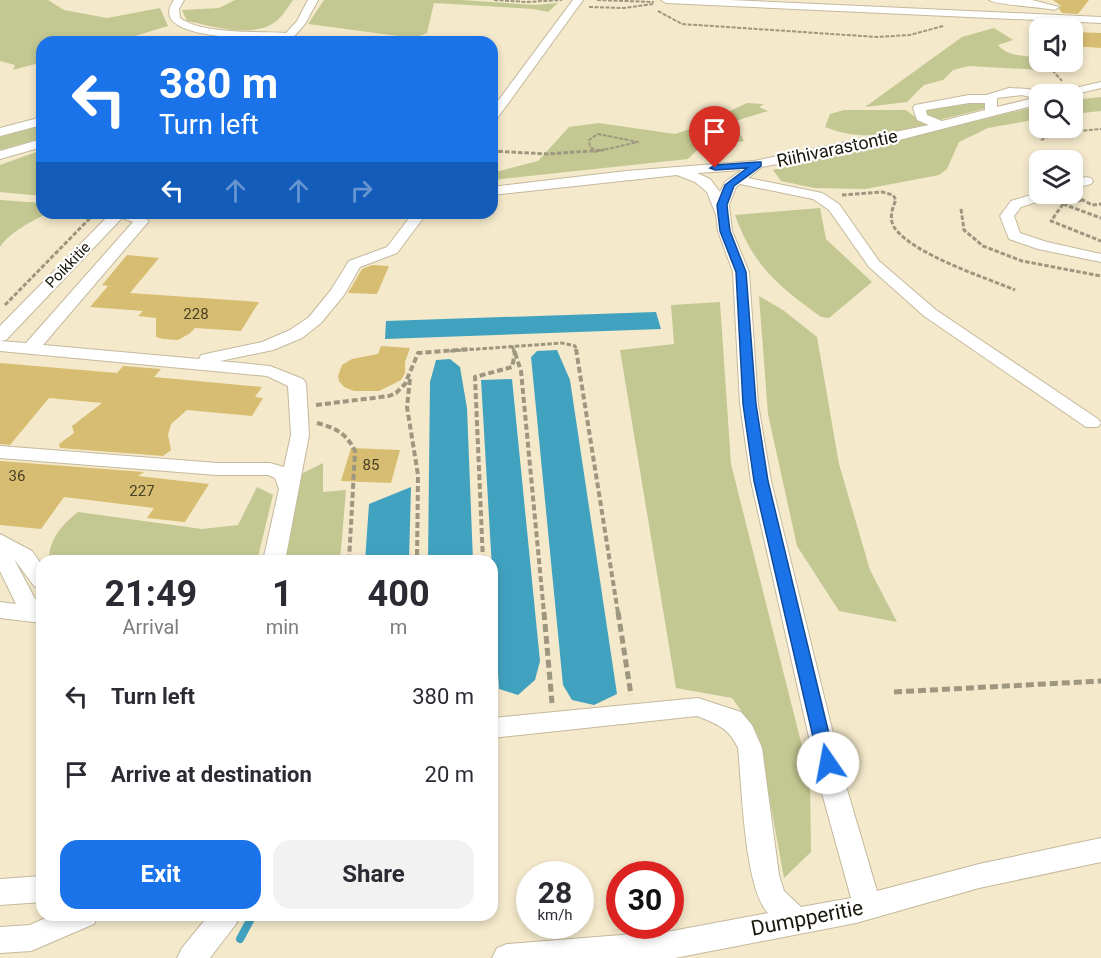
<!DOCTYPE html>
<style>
:root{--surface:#fff;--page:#f2f2f3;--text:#2b2b33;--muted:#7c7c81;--accent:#1a73e8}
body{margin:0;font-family:Roboto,sans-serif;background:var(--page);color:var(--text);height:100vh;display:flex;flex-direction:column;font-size:22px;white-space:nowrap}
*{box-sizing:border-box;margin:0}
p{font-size:20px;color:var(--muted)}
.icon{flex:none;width:33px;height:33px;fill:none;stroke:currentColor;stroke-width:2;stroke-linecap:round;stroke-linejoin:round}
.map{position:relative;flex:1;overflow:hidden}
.drawer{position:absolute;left:36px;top:555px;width:462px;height:366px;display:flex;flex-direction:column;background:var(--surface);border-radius:18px;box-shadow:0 3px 9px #0003}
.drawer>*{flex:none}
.banner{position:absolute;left:36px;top:36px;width:462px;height:183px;border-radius:18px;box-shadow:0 3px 9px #0003;background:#1a73e8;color:#fff;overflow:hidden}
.tools{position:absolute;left:1029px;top:18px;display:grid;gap:12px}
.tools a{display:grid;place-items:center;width:54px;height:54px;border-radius:12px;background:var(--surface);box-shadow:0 3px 9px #0003;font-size:30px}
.speed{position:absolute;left:516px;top:861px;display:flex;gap:12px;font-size:30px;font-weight:700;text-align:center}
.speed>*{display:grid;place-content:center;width:78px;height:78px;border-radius:50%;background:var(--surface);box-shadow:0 3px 9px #0003;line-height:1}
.speed small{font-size:15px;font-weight:400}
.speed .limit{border:9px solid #d22;background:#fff;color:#111}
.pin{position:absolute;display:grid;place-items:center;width:51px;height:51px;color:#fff;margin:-62px -26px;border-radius:50% 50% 50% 0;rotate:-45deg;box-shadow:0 0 6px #0007}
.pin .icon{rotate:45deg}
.me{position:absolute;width:66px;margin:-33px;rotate:348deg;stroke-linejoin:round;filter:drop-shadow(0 0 4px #0008)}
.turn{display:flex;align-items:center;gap:21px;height:126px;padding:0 24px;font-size:27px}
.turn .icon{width:78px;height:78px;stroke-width:2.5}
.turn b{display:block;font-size:42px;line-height:51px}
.lanes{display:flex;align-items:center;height:57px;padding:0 24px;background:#0003;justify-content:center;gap:30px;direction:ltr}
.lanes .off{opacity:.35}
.eta{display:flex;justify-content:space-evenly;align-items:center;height:102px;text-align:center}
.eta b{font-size:36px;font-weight:700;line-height:42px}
.cta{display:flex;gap:12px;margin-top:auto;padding:12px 24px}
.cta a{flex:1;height:69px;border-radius:18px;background:var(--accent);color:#fff;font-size:24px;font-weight:700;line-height:69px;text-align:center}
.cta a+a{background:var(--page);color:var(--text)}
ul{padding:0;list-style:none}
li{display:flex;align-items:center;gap:18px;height:78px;padding:0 24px}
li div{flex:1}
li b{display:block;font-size:22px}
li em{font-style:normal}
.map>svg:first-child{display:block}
.green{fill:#c3c892}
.water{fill:#41a2c0}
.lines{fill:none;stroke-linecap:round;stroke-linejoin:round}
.stream{stroke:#41a2c0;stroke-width:8}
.building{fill:#d7bd71}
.minor-casing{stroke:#c4b99c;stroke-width:2}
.path-far3{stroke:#9e9780;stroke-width:2;stroke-dasharray:4 1.5;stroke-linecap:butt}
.path-far2{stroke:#9e9780;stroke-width:3;stroke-dasharray:4.5 2;stroke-linecap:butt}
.path-far1{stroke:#9e9780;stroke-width:4;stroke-dasharray:6 3;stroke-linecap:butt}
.path{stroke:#9e9780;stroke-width:5;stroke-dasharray:8 4;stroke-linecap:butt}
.minor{fill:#fff;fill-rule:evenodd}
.route{fill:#1a73e8;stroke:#114b97;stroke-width:1.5}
.labels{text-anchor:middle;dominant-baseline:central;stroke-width:4.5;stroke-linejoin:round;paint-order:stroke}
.far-street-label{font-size:15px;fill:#1a170c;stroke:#fff}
.number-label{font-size:15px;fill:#494025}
.street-label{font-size:18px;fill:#1a170c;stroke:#fff}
.near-street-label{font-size:21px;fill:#1a170c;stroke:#fff}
</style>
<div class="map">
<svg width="1101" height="958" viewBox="0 0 1101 958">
<rect width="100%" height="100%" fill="#f4e9cb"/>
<path class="green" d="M0,0H48L64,10L107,18L160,8L168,26L115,42H42V62L13,70L15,65L0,61Z
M235,0H293C288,7 282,17 275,22C252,39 212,26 187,21L182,10L219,8Z
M324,0H462L535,5L558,3L548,12L534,9L434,3L427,33L419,36L406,37L308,24Z
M994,28L1013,40L998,45C1007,56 1023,56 1037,57L1042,70L969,66L953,70L943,80L924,85L907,102L865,107L962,37Z
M1101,97V111L1073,114V100Z
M978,102L985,103L987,108L939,120L927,118L923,111L943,106Z
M747,103L764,104L759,107L768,111L728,123L738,130L744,141L699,148L688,159L492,180V173L538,161L569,127L599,123L675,134L699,126Z
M1039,106V119L988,128L959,142L947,169L939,175L865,189L814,188L781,181L773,170Z
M844,110H906L925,125C890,135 859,141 825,127L830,114Z
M42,125V138L0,150V137Z
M42,150V196L0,192V165Z
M0,200L42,203V213H48C32,221 10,232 0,247Z
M820,208L826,239L872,282L829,318L821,317C778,286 754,267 735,215Z
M759,296L783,310L817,337L839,464L870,570L897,622L839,611L797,546L768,414Z
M720,302L731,464L810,778L811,852L784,878L758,735L732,698L676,688L620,350L674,344L671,305Z
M323,463V492L346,490L340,561H281L301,474Z
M257,487L273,495L257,561H49C48,541 63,523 78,512L202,529L238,525Z"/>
<path class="water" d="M656,312L661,329L385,339L386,321Z
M557,350L570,380L617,694L594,705L572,700L563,685L531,357L537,351Z
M450,359L460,367L467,408L473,561H428L430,382L436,360Z
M512,379L540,661L535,680L518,695L499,689L481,380Z
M411,487L409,561H365L369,504Z"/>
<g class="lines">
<path class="stream" d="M240,939L253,915"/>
</g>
<path class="building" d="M1053,0H1089L1078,14L1062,13L1059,9L1061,6Z
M1072,32L1101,33V48L1072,46Z
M127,255L159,258L130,293L259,302L241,331L195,328L189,334L178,340L163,339L156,337V318L138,316L143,311L90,307L108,286L102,285Z
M372,265L389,266L377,294L348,293L362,269Z
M381,346L410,348L405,362V373L401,380L379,391H354L344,387L339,381L338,376L342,365L352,359L378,354Z
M0,363L117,373L123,366L161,369L154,377L262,387L255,397L263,398L252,416L187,410L171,424L168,435L171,450L163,456L60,448L59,444L74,433L72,426L102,403L49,398L10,445L0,444Z
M351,448L400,450L391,483L341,481Z
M0,461L144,472L138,476L209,484L185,522L147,518L154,508L64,497L41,529L0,525Z"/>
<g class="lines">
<defs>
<path id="minor" d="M174,0H184L179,9L180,18C204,35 257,31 286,33L297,21L308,0H318L305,24L289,42H278L280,39C261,38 144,41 174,0Z
M573,0H583L496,120L492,121V109Z
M661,0H730L1101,17V23L666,3Z
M989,0H1032L1059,7L1054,10C1041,7 997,5 989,0Z
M1101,82V88L1072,95L1056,94L1058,92Z
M1009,88L1028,89L1045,94H1040V104L895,141L762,167L748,178L822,193L839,204L879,261L936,310L1098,419L1101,423L1098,427H1086L924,316L869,267L829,210L813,199L740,184L736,187L729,205L732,231L749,272L758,404L771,481L846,786L877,891L979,864L1101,838V862L979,888L856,923L675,958H492L497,948L507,944L672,931L768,913C744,888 742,786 738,748C729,728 717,724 697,716L492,738V718L698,698L741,712L752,725L762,748L779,875L784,891L801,907L851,898L820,786L751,481L740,404L733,272L718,231L716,215L707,192L695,182L677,175L492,195V187L626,171L754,161L929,125L917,120L913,108L915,105L969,95H986ZM1022,95L1034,98L997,107V98ZM969,103H985V110L942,121L927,115L926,110ZM742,170L725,182L720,192L710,179L697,173Z
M42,117V125L0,136V128Z
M42,139V147L0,159V151Z
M1086,177L1091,178L1093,181L1091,184L1072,189V181Z
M1040,192L1054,194L1052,197L1021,207L1014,216L1020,233L1047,242L1101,254V262L1038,249L1009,239L1000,216L1011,201Z
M111,213H136L149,221L43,345L199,359L201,355L262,342L290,330L309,317L331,290L349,261L387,247L413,213H427L397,253L360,267L344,295L321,323L302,338L273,350L220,361L270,366L303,379L306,383L309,435L285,561H263L279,489L275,478L268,475H217L0,458V446L217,463H270L284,467L291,435L288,386L267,376L0,351V326ZM122,218L133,222L26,343L0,341L6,340Z
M0,534L32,551L42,565V589L34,586L14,559L34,597L42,608V623L0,618V602L16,604L0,571Z
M42,876V902L0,905V879Z
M52,915H98L94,924L31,951L0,953V927L30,925Z
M209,915H240L236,924L210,958H177L182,948Z"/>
</defs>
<use href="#minor" class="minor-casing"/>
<path class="path-far3" d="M494,0L526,2L562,0
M597,0L654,2
M589,7L624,8L653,4
M658,11L682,24L877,37L910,35L943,26
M1037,36L1031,39L1040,53
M1045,62L1062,81
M1041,140L1057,133L1101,129
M492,151L502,152
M594,152L638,142L598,134L589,140L590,147L597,151"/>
<path class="path-far2" d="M492,151L547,154L604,150
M842,195L882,192L893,195L896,200C892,208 889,219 894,227C912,254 984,277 1015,290
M1081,199L1092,205L1101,204
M1082,200L1063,204L1101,218
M1063,204L1051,221L1101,241
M961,209L964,230L983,246L1022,261L1101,276
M5,305L95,213
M512,346L514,351
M450,351L562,343L575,346L577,351"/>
<path class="path-far1" d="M576,349L618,613
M515,353L521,371L544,613
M410,379L407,407L418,475L417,561
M316,405L389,396L396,393L405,384L418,353L471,349
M317,423C336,428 346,433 355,451L349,561
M483,561L475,377L512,367L515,353L513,349"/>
<path class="path" d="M544,612L552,703
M618,612L631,695
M894,692L1101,681"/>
<use href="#minor" class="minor"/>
</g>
<path class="route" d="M758,162H761V166L734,186L727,205L728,215L730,231L746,272L756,404L768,481L836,763L834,768L828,770L821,768L819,763L754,481L743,404L736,272L720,231L717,205L725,185L747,168L715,170L710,168L715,165Z"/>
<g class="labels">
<g class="far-street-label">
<text transform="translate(68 265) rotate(-46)">Poikkitie</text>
</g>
<g class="number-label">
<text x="196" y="314">228</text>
<text x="371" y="465">85</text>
<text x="17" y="476">36</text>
<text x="142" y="491">227</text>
</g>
<g class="street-label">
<text transform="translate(837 148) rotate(-12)">Riihivarastontie</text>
</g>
<g class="near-street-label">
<text transform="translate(807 918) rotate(-11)">Dumpperitie</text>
</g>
</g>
</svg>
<div class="tools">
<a><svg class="icon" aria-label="sound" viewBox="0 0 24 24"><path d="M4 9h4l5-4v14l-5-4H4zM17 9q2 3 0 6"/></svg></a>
<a><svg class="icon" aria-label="search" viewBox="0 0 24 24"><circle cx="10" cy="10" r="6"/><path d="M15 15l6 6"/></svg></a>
<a><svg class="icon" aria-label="layers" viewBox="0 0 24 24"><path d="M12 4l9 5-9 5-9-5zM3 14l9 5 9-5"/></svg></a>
</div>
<div class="speed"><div>28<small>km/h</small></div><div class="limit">30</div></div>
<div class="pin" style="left:715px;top:168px;background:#d93025"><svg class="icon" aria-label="arrive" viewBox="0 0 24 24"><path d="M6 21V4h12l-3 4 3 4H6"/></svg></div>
<svg class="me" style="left:828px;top:763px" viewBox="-20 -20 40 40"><circle r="19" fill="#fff"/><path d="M0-13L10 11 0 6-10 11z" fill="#1a73e8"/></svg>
<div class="banner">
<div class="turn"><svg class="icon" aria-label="left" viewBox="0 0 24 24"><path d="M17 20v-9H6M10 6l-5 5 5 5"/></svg><div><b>380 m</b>Turn left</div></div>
<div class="lanes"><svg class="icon" aria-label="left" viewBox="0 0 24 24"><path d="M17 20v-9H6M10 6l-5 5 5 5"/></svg><svg class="icon off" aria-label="ahead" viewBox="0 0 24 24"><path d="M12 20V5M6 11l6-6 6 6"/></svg><svg class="icon off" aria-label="ahead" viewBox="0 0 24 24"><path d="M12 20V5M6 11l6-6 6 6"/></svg><svg class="icon off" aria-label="right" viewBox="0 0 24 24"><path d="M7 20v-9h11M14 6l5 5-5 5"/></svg></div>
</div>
<section class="drawer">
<div class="eta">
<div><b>21:49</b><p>Arrival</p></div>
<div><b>1</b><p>min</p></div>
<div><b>400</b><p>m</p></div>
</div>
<ul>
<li><svg class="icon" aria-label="left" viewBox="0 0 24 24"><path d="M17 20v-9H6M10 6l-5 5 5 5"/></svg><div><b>Turn left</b></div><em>380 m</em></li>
<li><svg class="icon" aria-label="arrive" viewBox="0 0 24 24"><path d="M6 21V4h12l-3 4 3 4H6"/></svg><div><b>Arrive at destination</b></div><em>20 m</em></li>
</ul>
<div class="cta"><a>Exit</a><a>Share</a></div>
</section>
</div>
